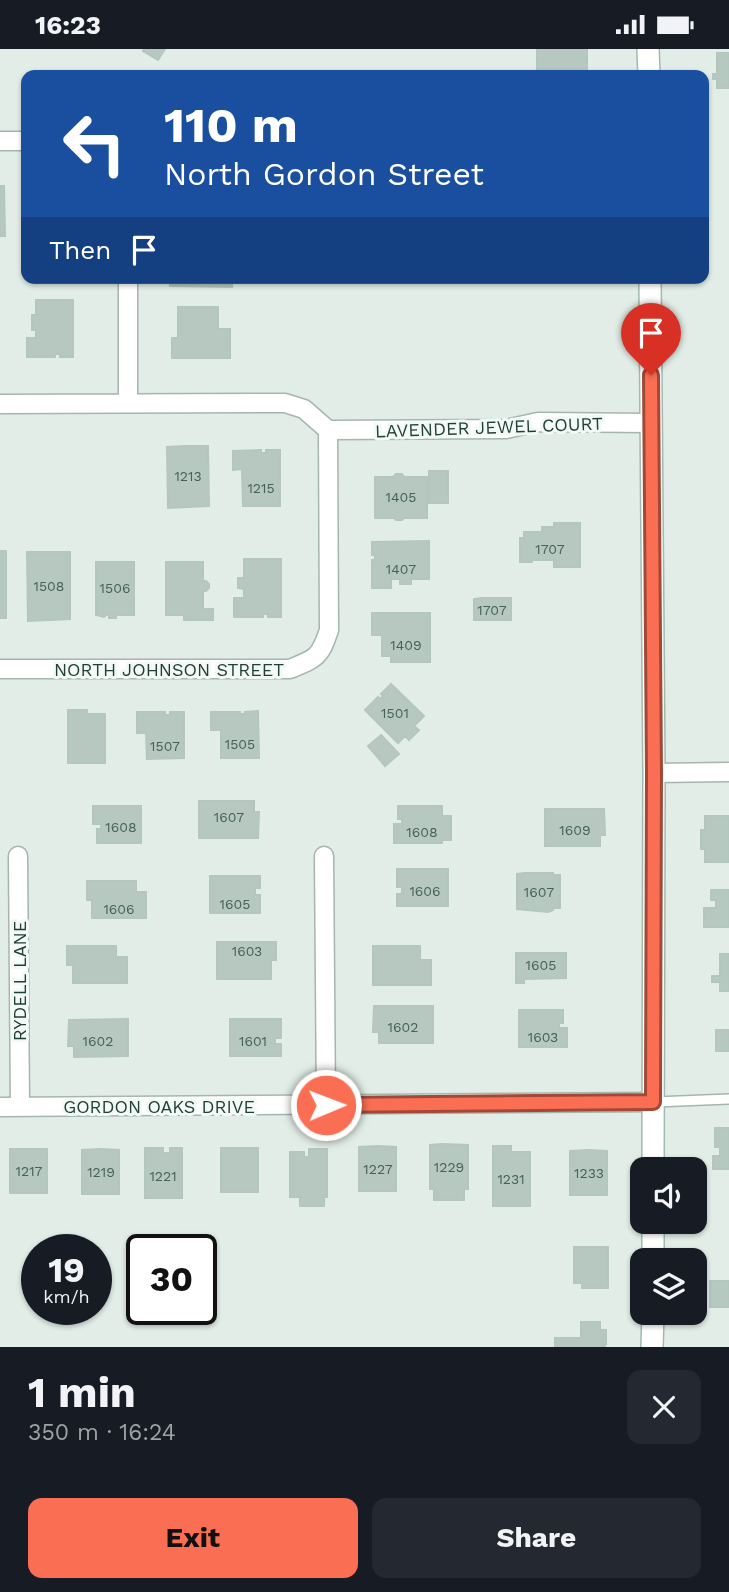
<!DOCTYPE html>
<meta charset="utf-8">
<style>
:root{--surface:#171b24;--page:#242831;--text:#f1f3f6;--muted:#9ea1a6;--accent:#fa6e53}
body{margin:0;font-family:"Work Sans",sans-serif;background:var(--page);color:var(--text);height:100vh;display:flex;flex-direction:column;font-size:26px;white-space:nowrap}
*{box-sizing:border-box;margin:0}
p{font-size:23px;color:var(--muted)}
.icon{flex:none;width:38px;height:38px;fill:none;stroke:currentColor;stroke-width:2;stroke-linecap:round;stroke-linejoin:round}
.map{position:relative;height:1298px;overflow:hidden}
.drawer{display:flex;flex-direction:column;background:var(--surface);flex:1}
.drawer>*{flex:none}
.banner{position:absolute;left:21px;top:21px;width:688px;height:214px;border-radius:14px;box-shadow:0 2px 5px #0004;background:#1a4fa0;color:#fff;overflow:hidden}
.buttons{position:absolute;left:630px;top:1108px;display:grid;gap:14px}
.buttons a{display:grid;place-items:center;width:77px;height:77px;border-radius:14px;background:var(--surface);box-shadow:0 2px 5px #0004;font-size:35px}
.speed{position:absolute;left:21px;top:1185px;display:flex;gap:14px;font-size:35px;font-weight:700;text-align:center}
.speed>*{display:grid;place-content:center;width:91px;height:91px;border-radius:50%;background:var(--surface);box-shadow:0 2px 5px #0004;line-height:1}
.speed small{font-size:18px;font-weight:400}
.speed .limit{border:4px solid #111;border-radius:10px;background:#fff;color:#111}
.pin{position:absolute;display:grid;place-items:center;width:60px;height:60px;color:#fff;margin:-72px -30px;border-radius:50% 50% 50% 0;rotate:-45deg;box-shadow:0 0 7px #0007}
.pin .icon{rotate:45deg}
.me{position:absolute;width:77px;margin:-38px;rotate:89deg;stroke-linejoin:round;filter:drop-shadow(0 0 5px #0008)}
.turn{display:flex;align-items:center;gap:24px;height:147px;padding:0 28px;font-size:32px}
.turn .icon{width:91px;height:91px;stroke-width:2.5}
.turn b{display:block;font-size:49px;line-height:60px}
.then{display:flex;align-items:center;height:66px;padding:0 28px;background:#0003;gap:14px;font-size:26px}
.round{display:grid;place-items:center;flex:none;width:74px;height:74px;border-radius:14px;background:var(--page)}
.overview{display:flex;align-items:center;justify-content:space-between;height:119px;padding:0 28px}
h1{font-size:42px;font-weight:700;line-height:52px}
.button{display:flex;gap:14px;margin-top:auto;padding:14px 28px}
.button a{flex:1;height:80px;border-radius:14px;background:var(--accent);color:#111;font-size:28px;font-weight:700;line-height:80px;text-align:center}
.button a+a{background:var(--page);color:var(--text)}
.status{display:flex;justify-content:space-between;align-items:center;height:49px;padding:0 35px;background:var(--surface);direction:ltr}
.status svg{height:19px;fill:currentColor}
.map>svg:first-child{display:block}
.building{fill:#b7c8c0;stroke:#b4c7be;stroke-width:2}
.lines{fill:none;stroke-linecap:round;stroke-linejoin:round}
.lane-casing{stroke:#a4b6ae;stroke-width:12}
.street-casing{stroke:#a4b6ae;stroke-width:21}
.secondary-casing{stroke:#a0baae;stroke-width:24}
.lane{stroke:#fff;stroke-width:9}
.street{stroke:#fff;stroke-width:18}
.secondary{stroke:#fff;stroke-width:21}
.route-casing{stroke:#a24836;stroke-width:18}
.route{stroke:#fa6e53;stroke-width:12}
.labels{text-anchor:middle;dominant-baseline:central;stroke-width:6;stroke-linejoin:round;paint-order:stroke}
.number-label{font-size:14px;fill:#466258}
.street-label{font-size:18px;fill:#214035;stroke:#f3f9f6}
</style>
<div class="status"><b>16:23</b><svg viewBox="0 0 49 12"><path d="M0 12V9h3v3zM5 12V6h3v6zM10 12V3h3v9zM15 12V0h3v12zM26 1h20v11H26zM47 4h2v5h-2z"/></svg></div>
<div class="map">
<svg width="729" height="1298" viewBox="0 0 729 1298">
<rect width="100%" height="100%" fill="#e2ede7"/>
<path class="building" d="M144,0H165L158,11L143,2Z
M537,0H587V23H567L565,25L554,23V26H537Z
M717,4H729V39H717V30H713V25H717Z
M0,137H4L5,187H0Z
M170,229H232V238L170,237Z
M36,251H73V308H60V305H55V308H27V289H36V281H32V266H36Z
M178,258H218V280H230V309H172V289H178Z
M185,397H208L209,457L168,459L167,398Z
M261,401V404H266V401H280V457H243L242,420L233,421V402Z
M429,422H448V454H429Z
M396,425H402L404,428H427V469H404L402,471H396L394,469H375V428H393Z
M554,474H580V518H554V511H532V513H520V489H524V483H542V478H554Z
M429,492V530H411V535H400V530H391V539H372V511H375V506H372V493Z
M0,502H6V569H0Z
M27,503H70V570L28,572Z
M244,510H281V568H268V565H263V568H234V549H244V540L238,539V529H244Z
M96,513H134V566H116V569H109V566H106L104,568L96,566Z
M166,513H203V532H206L209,535V539L206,542H203V560H213V571H184V566H166Z
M481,549H511V571H474V550Z
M372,564H430V613H391V607H382V586H372Z
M391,635L424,667L414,677L419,681L409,691L405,687L398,694L365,661L378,648L380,650L383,647L381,645Z
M68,661H87V665H105V714H68Z
M258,662L259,709H221V681H211V663H240V665H245V663Z
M137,663H165V666H170V663H184V709L147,710L146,684H137Z
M381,686L399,705L385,717L368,697Z
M199,752H254V763H259L258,789H199Z
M93,757H141V794H97V780H101V775H93Z
M398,757H442V767H451V791H442V794H394V775H402V770H398Z
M545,760H604L605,786H600V797H545Z
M705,767H729V813H705V800H701V781H705Z
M397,820H448V857H397V845H402V838H397Z
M525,824H553V826H560V859H553V861L548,863L517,860V825Z
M210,827H260V839H255V846H260V864H210Z
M87,832H136V843H146V869H92V851H87Z
M711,841H729V878H704V859H716V851H711Z
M217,893H276V911H271V930H217Z
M67,897H116V908H127V934H73V916H67Z
M373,897H420V911H431V936H373Z
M516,904H566V929L524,930V934H516Z
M720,905H729V942H720V933H712V927H720Z
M374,957H433V994H379V983H373Z
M519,961H563V974H559V979H567V998H519Z
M128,970V1007L74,1008V997H68L69,971Z
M230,970H281V989H275V995H281V1007H230Z
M716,981H729V1002H716Z
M715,1079H729V1120H713V1107H720V1098H715Z
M442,1095L468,1096V1140H464V1151H434V1140H430V1096Z
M378,1097L396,1098V1142H359V1098Z
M493,1097H511V1103H530V1157H493Z
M145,1099H163V1104H170V1099H182V1149H145Z
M221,1099H258V1143H221Z
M10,1100H47V1144H10Z
M101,1100L119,1101V1145H82V1101Z
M309,1100H327V1148H324V1157H300V1148H290V1103H304V1108H309Z
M589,1101L607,1102V1146H570V1102Z
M574,1198H608V1239H582V1234H574Z
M710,1232H729V1258H710Z
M581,1273H600V1281H606V1295H605V1298H555V1289H581Z"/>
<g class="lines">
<defs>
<path id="lane" d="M655,1053L729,1050"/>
<path id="street" d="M0,92H26
M128,229V354
M0,355L285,354L304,360L328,381L506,380L538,373L651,374
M0,620H290C317,609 320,608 329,581L328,381
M654,724L729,723
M18,807L20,1058
M324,807L326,1056
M0,1058L653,1053"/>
<path id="secondary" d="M648,0L649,26
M650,229L654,724L653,1120
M653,1211V1172
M652,1298L653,1264"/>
</defs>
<use href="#lane" class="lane-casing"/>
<use href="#street" class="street-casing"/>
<use href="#secondary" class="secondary-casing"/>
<use href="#lane" class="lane"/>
<use href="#street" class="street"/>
<use href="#secondary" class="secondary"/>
</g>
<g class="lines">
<defs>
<path id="route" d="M326,1056L653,1053L654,724L651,326"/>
</defs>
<use href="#route" class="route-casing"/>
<use href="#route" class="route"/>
</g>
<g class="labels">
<g class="number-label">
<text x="188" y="427">1213</text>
<text x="261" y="439">1215</text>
<text x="401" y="448">1405</text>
<text x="550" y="500">1707</text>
<text x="401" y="520">1407</text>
<text x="49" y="537">1508</text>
<text x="115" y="539">1506</text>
<text x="492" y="561">1707</text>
<text x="406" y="596">1409</text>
<text x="395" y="664">1501</text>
<text x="240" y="695">1505</text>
<text x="165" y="697">1507</text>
<text x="229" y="768">1607</text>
<text x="121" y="778">1608</text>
<text x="575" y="781">1609</text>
<text x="422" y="783">1608</text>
<text x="425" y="842">1606</text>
<text x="539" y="843">1607</text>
<text x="235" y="855">1605</text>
<text x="119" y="860">1606</text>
<text x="247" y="902">1603</text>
<text x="541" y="916">1605</text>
<text x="403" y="978">1602</text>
<text x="543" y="988">1603</text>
<text x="98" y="992">1602</text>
<text x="253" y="992">1601</text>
<text x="449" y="1118">1229</text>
<text x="378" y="1120">1227</text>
<text x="29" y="1122">1217</text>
<text x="101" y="1123">1219</text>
<text x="589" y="1124">1233</text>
<text x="163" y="1127">1221</text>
<text x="511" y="1130">1231</text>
</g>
<g class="street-label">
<text transform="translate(489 378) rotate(-2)">LAVENDER JEWEL COURT</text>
<text x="169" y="620">NORTH JOHNSON STREET</text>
<text transform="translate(19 932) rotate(-90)">RYDELL LANE</text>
<text x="159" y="1057">GORDON OAKS DRIVE</text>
</g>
</g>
</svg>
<div class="buttons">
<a><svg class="icon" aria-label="sound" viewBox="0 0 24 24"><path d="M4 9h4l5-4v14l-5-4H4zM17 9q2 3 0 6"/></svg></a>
<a><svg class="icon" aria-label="layers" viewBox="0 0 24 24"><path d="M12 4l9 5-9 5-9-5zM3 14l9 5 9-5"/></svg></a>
</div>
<div class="speed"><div>19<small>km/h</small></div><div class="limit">30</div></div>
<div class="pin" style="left:651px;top:326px;background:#d93025"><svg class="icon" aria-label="arrive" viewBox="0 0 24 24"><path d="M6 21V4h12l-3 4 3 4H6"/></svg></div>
<svg class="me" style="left:326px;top:1056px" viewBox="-20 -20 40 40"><circle r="17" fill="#fa6e53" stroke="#fff" stroke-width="3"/><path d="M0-11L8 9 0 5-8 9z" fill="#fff"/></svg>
<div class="banner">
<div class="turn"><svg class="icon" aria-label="left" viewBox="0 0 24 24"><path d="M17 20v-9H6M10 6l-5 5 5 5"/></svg><div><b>110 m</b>North Gordon Street</div></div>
<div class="then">Then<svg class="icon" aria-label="arrive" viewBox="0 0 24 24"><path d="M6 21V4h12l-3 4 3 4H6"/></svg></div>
</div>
</div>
<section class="drawer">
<div class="overview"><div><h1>1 min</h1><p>350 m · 16:24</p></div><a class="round"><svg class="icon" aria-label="close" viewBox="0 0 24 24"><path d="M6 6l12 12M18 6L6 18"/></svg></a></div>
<div class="button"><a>Exit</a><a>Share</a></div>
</section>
